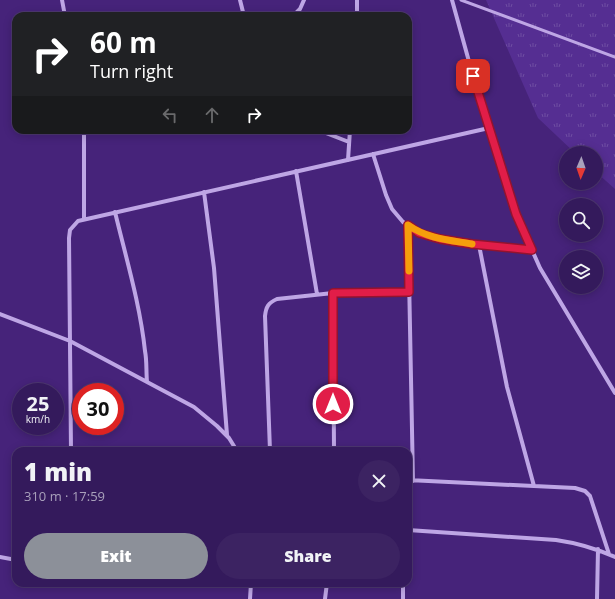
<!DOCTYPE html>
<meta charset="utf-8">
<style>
:root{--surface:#341a5c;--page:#3c2362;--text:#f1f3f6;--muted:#a9a1bb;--line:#4e3872;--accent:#8c9099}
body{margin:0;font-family:"Open Sans",sans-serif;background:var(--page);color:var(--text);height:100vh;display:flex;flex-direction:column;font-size:15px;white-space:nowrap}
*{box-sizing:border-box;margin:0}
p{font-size:13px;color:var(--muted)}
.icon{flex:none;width:22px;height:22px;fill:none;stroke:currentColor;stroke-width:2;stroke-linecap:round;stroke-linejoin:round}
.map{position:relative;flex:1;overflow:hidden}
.sheet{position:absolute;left:12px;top:447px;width:400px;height:140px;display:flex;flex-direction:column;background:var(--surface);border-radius:12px;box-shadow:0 2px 10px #0003,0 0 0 1px var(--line)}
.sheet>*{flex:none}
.banner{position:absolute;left:12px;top:12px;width:400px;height:122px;border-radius:12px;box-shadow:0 2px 10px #0003,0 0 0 1px var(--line);background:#202124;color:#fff;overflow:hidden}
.needle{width:26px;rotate:182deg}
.tools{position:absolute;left:559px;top:146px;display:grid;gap:8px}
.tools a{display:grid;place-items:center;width:44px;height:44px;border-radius:50%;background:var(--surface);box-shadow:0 2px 10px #0003,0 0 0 1px var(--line);font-size:20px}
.speed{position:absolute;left:12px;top:383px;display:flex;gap:8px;font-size:20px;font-weight:700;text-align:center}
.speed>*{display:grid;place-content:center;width:52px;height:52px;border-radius:50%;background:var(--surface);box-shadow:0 2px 10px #0003,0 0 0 1px var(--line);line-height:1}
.speed small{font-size:10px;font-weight:400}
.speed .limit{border:6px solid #d22;background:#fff;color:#111}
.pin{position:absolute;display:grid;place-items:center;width:34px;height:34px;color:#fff;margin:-17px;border-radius:8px;box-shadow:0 2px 6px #0006}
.me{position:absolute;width:44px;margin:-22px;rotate:0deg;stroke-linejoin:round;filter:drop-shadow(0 0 3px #0008)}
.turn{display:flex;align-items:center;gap:14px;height:84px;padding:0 12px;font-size:18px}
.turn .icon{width:52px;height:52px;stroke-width:2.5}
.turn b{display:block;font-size:28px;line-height:34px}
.lanes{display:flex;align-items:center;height:38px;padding:0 12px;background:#0003;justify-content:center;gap:20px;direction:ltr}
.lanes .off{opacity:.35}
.round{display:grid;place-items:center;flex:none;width:42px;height:42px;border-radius:21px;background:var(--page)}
.overview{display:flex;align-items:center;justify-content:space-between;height:68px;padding:0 12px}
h1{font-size:24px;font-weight:800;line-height:30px}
.primary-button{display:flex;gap:8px;margin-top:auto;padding:8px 12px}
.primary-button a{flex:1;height:46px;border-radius:24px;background:var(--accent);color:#fff;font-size:16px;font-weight:800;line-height:46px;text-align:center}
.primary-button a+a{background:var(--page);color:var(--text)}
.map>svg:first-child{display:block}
.grass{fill:url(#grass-tufts)}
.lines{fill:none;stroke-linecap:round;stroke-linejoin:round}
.service{stroke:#bea6e5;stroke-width:3}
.minor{stroke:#bea6e5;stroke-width:4}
.route-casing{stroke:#92132f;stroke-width:10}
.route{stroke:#e11d48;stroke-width:7}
.slow{stroke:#f59e0b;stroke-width:7}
</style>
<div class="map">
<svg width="615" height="599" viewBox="0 0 615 599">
<defs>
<pattern id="grass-tufts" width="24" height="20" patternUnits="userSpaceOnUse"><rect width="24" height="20" fill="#552e92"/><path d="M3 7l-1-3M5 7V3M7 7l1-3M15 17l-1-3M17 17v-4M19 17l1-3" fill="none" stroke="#6e4da2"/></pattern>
</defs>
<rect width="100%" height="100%" fill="#46237a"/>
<path class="grass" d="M486,0H615V189L596,172V153H575L538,118Z"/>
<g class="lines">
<path class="service" d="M461,0L615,57"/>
<path class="minor" d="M62,0L65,16
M240,0L244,16
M452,0L473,76L516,214L540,268L615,393
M293,16L300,9L304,0
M357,16V0
M318,130L349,142
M373,154L386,195L392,209L403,222L419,233L440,239L473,244L532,250
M348,160L350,130
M296,171L317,294
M204,192L214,268L227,435
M115,212C126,258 140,304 145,351C147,361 146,371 147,382
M84,219V130
M408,225L413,481
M479,245L507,387L534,486
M333,293L334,451
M0,314L70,341L194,407L217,426L229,438L237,451
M71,451L69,238L70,230L78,221L489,128
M270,451L265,316C266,307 268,303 277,299L333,293L409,292
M408,480L575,488L585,491L590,496L609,554
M408,530L556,540C577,543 595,548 615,557
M0,557L16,560
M250,599L251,583
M325,599L327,583
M403,599V583
M597,599L598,549"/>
</g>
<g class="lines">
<defs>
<path id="route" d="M333,404V293L409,292L408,225L419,233L440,239L472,244L532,250L516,214L473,76"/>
</defs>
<use href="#route" class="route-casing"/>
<use href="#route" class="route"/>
<path class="slow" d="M409,271L408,225C428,239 449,240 472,244"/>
</g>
</svg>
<div class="tools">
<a><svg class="needle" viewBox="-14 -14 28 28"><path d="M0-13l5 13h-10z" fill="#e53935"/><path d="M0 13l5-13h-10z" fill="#a9a1bb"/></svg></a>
<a><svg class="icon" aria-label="search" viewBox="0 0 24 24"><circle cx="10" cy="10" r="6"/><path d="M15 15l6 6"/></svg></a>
<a><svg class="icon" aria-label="layers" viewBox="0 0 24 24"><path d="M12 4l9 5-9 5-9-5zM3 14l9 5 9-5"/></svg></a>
</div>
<div class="speed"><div>25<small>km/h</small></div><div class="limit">30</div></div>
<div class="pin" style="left:473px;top:76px;background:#d93025"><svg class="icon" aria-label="arrive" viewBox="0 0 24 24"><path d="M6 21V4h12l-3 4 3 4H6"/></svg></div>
<svg class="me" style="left:333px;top:404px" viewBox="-20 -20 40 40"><circle r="17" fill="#e11d48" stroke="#fff" stroke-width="3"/><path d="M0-11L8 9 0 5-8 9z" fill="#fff"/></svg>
<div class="banner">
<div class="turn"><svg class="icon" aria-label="right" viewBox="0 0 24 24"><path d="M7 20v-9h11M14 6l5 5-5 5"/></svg><div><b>60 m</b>Turn right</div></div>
<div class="lanes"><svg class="icon off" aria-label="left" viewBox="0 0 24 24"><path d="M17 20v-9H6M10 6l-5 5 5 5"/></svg><svg class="icon off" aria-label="ahead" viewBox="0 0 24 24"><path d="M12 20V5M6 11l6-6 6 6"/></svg><svg class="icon" aria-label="right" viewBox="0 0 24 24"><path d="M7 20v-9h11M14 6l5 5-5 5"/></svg></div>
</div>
<section class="sheet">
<div class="overview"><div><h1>1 min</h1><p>310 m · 17:59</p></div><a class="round"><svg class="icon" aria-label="close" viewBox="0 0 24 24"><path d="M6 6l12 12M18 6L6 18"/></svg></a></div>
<div class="primary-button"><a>Exit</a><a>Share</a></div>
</section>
</div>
